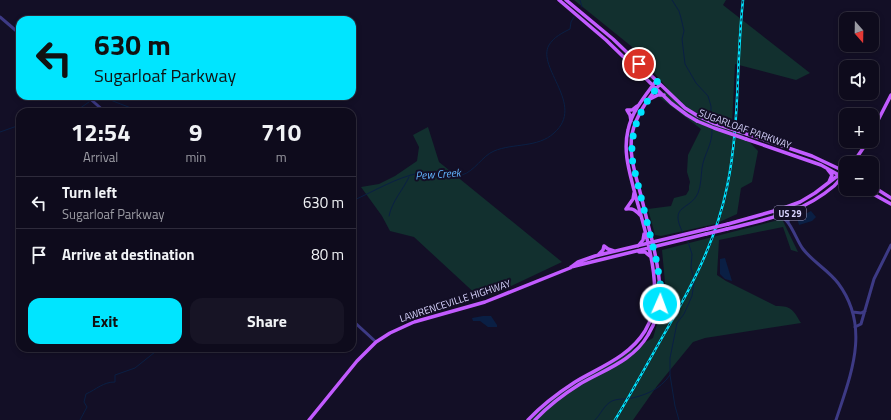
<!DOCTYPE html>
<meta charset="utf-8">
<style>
:root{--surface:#0e0b1c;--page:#171425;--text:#f1f3f6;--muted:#9b9ba3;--line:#2e2b3b;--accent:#00e5ff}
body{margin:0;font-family:"Titillium Web",sans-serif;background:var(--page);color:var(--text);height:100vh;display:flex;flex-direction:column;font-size:15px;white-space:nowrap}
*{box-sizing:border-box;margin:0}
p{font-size:13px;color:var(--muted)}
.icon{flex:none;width:22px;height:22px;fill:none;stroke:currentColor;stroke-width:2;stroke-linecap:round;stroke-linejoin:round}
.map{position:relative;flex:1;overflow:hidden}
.panel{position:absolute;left:16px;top:108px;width:340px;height:244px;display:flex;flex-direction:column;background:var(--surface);border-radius:12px;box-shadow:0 2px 6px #0003,0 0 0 1px var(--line)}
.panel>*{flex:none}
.hud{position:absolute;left:16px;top:16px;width:340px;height:84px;border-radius:12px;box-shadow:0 2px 6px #0003,0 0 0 1px var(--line);background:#00e5ff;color:#111;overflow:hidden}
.needle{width:26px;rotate:160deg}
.fabs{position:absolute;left:839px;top:12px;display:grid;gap:8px}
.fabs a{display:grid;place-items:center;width:40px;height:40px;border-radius:8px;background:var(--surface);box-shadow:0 2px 6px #0003,0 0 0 1px var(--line);font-size:20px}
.pin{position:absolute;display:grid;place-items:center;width:34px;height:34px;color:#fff;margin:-17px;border:2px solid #fff;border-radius:50%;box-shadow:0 1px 4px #0007}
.me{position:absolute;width:44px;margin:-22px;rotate:2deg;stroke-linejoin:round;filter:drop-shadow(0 0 3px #0008)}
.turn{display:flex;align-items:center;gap:14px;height:84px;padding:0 12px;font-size:18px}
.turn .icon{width:52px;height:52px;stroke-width:2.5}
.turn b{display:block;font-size:28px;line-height:34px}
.eta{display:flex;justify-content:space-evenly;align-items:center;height:68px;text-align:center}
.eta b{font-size:24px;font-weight:700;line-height:28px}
.cta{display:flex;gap:8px;margin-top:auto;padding:8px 12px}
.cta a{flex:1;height:46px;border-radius:12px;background:var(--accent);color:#111;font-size:16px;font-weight:700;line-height:46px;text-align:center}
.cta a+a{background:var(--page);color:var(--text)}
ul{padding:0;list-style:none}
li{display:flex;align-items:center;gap:12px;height:52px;padding:0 12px;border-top:1px solid var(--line)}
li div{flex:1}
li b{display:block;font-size:15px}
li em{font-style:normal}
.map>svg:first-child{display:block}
.green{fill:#12302f}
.water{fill:#0a1f44}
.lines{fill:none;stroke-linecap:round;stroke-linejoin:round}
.stream{stroke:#0a1f44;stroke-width:1}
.minor{stroke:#3d3a85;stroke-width:3}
.major{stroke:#c25bff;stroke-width:3.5}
.rail-casing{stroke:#00e5ff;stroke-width:2.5}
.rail{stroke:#130f26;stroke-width:1;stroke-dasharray:3;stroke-linecap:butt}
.major-bridge{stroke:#c25bff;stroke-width:3.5}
.route{stroke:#00e5ff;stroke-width:7;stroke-dasharray:0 12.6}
.labels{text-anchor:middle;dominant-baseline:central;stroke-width:4;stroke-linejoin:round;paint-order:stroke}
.shield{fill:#130f26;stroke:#9e99be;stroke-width:1}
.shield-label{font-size:9px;font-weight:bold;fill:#d9d4ff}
.street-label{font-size:10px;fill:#d9d4ff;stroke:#130f26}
.water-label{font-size:11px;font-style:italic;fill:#62b6ff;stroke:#130f26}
</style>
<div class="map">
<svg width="891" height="420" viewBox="0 0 891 420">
<rect width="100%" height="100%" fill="#130f26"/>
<path class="green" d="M574,0H726L723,5L810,73L796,80L735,64L732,124L758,151L752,182L741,188L737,214L715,224L661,236L655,235L648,209L671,206L674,198L686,195L689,190V186L690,182L687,172L688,155L701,129L659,97L668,89L631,46Z
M428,127L439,162L562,262L494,294L480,298L414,237L390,231L382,216L361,187L379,184L395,176L417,161L419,147L413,135Z
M782,219L798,252L791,250L783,227L719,240L717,275L726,281L776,306C792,306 793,310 801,323L705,338L693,342L657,386L633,420H528L532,413L604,365L653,338L666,293L662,250Z"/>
<path class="water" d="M811,211L816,217L812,221L799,225L797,218Z
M725,258L732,281L725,279L720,274V259Z
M483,316H491L497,325V327H488L480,321H473L472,318Z"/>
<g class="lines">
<path class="stream" d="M580,0L582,7
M672,0L679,11L681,18L684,31L682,39L685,64L696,83L708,96L711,106V120
M103,96C114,103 127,105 139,112
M93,98L94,97L97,99L102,96
M71,112L76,111L89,102
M0,132L20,125
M352,201C375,191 395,178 419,173C434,171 448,178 462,175C475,171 482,156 494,151C513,143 538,148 554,133C586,105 536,68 549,45C554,37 562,33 570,29L571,22L574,17
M389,216C392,201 403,190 409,177
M683,233C668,204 690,211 698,193C701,186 701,176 702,168C704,154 713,144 712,129
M688,242L692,254L691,268L694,279
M80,420L87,407L84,402L86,394C97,389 103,382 115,382V375L135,368L160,348
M595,420C601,414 604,405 612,401C616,399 622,399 627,399C644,396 660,390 670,375
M679,420L675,406L670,375V358L677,323L684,314L692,296L694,282"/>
<path class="minor" d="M0,17L20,34
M87,96L105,112
M779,216C790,218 796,240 803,249C813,262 828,270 838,283C871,327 851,374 836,420
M788,222L789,213
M853,312L861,313L865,311
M352,320L376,342
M855,327L861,324L874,279L891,245"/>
<path class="major" d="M559,0L606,40L671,103L687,115L697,121
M566,0L613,39L685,108L698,116
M650,99L658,95H664
M631,121L630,115L627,110H632L637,106
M872,132L891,95
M747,134L812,156L846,172
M746,139L821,165L846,179
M853,163L868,141
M828,170L832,175L829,182
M872,186L891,198
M864,189L891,204
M626,209L633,199L634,193
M626,209C633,208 635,210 640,215
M728,224L781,209L800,202L815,193L836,177L842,176
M727,229C767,219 801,214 834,186C839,181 842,176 846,172
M638,246L643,240L644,234
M639,252H645L651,257
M599,254L603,250L604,246L608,249L614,251
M571,267L706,234
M309,420L357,361L376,342L390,333L414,322L485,302L570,268L578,262L595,256L707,229
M528,420C542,405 558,393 575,382C600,367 629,357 645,331C668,294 644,229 634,190C629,170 623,151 628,130C632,111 645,96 656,81
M535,420C548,406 564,394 580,384C604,370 633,361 648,335C666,306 660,276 653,244C648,225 644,207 639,188C634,170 629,153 632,134C636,115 648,99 660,84"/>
<defs>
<path id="rail" d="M615,420C632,392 647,364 663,336C691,288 716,241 727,187C740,125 736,62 743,0"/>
</defs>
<use href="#rail" class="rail-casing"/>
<use href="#rail" class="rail"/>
<path class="major-bridge" d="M698,116L713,123L747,134
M697,121L714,128L746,139
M707,229L728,224
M706,234L727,229"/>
</g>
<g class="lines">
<path class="route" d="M639,64L660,84C640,108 628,133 633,164L657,263L661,289L660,304"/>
</g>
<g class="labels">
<rect class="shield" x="774" y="206" width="32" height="14" rx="3"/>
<g class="shield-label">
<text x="790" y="213">US 29</text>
</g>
<g class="street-label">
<text transform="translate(745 129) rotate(20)">SUGARLOAF PARKWAY</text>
<text transform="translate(455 301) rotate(-18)">LAWRENCEVILLE HIGHWAY</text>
</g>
<g class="water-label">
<text transform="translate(438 174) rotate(-4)">Pew Creek</text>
</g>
</g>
</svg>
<div class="fabs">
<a><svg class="needle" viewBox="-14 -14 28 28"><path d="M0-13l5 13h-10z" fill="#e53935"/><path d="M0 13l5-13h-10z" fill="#9b9ba3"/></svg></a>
<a><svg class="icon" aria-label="sound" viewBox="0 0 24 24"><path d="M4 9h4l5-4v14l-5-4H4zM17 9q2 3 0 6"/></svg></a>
<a>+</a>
<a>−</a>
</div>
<div class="pin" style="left:639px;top:64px;background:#d93025"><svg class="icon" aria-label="arrive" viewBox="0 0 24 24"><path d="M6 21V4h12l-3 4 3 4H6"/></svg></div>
<svg class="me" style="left:660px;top:304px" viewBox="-20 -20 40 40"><circle r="17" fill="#00e5ff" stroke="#fff" stroke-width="3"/><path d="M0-11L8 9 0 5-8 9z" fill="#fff"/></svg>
<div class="hud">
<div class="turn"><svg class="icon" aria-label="left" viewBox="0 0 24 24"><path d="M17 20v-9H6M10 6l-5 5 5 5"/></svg><div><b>630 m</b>Sugarloaf Parkway</div></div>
</div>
<section class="panel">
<div class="eta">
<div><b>12:54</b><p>Arrival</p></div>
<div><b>9</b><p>min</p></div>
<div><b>710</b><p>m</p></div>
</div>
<ul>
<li><svg class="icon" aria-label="left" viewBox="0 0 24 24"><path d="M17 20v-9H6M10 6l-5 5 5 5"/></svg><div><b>Turn left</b><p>Sugarloaf Parkway</p></div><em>630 m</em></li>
<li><svg class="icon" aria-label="arrive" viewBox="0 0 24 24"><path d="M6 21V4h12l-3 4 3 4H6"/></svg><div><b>Arrive at destination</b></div><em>80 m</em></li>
</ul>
<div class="cta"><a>Exit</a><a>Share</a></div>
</section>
</div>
